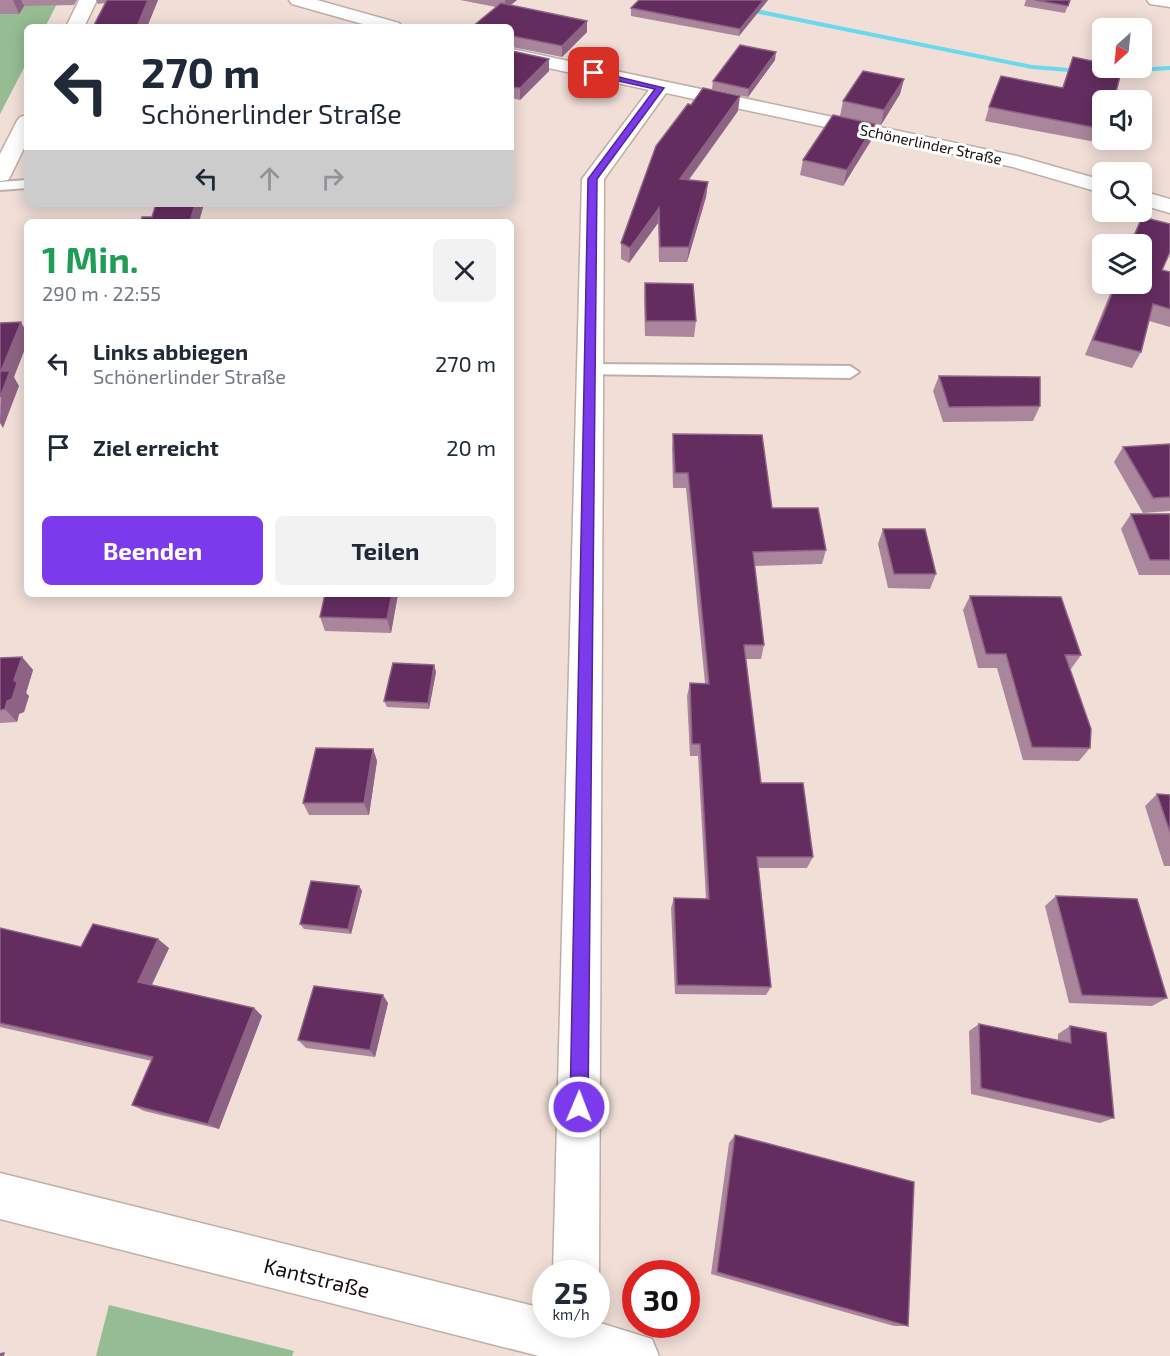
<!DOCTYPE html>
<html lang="de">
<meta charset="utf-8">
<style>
:root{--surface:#fff;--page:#f2f2f3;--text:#1f2937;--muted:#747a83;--accent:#7c3aed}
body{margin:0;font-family:"Exo 2",sans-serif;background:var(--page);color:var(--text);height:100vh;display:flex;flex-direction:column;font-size:22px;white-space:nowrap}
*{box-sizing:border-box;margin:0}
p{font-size:20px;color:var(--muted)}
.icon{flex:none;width:33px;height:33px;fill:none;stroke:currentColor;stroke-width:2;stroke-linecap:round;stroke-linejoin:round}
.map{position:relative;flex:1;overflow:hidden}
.side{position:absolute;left:24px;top:219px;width:490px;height:378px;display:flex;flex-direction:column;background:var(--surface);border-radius:9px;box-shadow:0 3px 15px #0003}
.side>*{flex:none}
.top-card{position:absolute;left:24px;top:24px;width:490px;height:183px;border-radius:9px;box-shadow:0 3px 15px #0003;background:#fff;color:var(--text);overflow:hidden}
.needle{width:39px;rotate:207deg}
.controls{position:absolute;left:1092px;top:18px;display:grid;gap:12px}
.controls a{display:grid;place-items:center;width:60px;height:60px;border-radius:9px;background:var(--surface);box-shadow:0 3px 15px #0003;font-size:30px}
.speed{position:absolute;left:532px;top:1260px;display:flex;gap:12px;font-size:30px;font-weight:700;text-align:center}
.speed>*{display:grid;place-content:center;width:78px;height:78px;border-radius:50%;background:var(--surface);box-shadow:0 3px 15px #0003;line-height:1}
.speed small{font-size:15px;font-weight:400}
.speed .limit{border:9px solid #d22;background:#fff;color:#111}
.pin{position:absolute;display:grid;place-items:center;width:51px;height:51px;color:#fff;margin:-26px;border-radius:12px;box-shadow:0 3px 9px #0006}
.me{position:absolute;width:66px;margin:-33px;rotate:1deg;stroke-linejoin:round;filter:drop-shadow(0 0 4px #0008)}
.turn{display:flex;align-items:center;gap:21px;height:126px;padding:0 18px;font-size:27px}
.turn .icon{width:78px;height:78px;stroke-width:2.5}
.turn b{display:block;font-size:42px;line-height:51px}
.lanes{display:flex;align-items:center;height:57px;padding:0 18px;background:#0003;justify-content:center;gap:30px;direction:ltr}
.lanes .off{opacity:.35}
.round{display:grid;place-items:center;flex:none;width:63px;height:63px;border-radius:9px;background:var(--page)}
.summary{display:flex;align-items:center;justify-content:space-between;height:102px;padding:0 18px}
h1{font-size:36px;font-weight:700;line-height:45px;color:#1e9e55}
.action{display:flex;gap:12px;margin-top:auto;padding:12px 18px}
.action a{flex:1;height:69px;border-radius:9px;background:var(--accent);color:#fff;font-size:24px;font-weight:700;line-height:69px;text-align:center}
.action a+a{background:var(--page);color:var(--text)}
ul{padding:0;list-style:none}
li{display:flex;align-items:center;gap:18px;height:84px;padding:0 18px}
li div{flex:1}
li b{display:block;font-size:22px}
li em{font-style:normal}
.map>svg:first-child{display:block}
.green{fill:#95bc93}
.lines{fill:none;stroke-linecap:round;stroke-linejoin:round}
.stream{fill:#6ad9ed;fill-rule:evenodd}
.lane-casing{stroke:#bfaea7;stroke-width:4}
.street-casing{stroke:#bfaea7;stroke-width:3}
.lane{fill:#fff;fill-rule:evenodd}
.street{fill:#fff;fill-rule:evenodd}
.wall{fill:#aa869c}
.shaded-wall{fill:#8e6284}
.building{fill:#642d60;stroke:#8e6284;stroke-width:1.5}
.route{fill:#7c3aed;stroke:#51269a;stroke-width:1.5}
.labels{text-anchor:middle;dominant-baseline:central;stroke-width:6;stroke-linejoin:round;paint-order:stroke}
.far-street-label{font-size:15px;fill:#130d0b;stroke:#fff}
.near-street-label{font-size:21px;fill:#130d0b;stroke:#fff}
</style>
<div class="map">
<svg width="1170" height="1356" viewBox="0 0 1170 1356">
<rect width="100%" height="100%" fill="#f0ded7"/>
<path class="green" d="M0,0H59L45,27H27V62L0,114Z
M109,1305L294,1351L292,1356H96Z"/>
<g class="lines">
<path class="stream" d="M731,0H739L756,9L1032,65L1082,69L1085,71L1082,73L1032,69L754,13Z
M1170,66V70L1105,74L1102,72L1105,70Z"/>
<defs>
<path id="lane" d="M27,180V188L0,190V182Z
M589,364L850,366L859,372L850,378L583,374L580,370Z"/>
<path id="street" d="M79,0H97L84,27H66Z
M289,0H317L399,23L402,27H373L292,4Z
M1147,0H1170V7L1150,4Z
M512,49L1017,156L1102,180V193L1013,167L666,93L604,179L599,1274L597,1280V1274H553L582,179L649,90L512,60Z
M27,115V142L11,175L8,180L0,181V154L17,121L20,117Z
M1142,191L1170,199V213L1142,205Z
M0,1173L546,1309V1324H597V1322L652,1339L659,1356H539L0,1219Z"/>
</defs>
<use href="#lane" class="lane-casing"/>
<use href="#street" class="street-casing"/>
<use href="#lane" class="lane"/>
<use href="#street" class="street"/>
</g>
<path class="wall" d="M0,0H77L74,5L24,6L19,14H0Z
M96,0H158L147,27H93L105,3L98,4Z
M460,0H517L510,5L587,32L562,57L512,47V27L496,7Z
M639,0H768L739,36L631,16V8Z
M1026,0H1070L1065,13L1024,6Z
M512,51L549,71L520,100L512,98Z
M1073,57L1102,100L1103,140L1101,143L985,121L989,107L1062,88Z
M775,60L748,97L712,89L713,81Z
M904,79L900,94L881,125L840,116L843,101Z
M738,111L689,180L708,182L706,197L687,262H659L658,223L629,263L621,259V243Z
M875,124L872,139L843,186L800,175L803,160Z
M1142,217L1162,270L1170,272V327L1149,321L1141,352L1132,368L1085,355L1114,284H1142V244H1129Z
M645,283L696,321L694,337L645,336L644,299Z
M939,376L1040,406L1033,421L943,422L933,391Z
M673,434L826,550L822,564L755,566L764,645L761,659H746L761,783L813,857L807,868H759L771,987L766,995L675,994L671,908L674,898L706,899L698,756H690L687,696L690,683H705L686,488H673L672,449Z
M1170,444V511L1143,513L1114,462L1123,447Z
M1131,514H1170V575H1139L1121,529Z
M883,529L936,574L930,589L888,588L878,544Z
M398,594L391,633L325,631L320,617Z
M970,596L1081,655L1071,669H1070L1090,748L1079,761L1023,760L997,668H978L963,610Z
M22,657L33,670L26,693L29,696L24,712L19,714L17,722L0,723V658Z
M434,665L436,672L429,709L387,707L384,701Z
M373,749L377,761L369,815H309L303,803Z
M1157,794L1170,795V866H1164L1145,806Z
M359,886L362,891L351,934L304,929L300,924Z
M1056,896L1167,998L1152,1006L1069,1003L1045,906Z
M0,928L81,947L169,948L152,985L254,1008L262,1016L219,1129L144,1111L132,1105L152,1061L0,1027Z
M388,1003L375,1057L306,1048L298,1040Z
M979,1024L1058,1040V1034L1070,1026L1114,1118L1100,1123L971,1094L969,1031Z
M735,1135L908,1326H894L711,1274L729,1143Z"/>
<path class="shaded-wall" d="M13,0H21L24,6L19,14Z
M148,0H158L147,27H139L138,24Z
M505,0H517L506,9Z
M764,0H768L739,36L740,29Z
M587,21V32L562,57V46Z
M776,52L775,60L748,97L749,89Z
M549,59V71L520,100V88Z
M904,79L900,94L881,125L884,110Z
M740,96L738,111L678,194L680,179Z
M875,124L872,139L843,186L847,170Z
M708,182L706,197L687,262L689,247Z
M195,204H204L199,222H190Z
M659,208L658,223L629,263L630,248Z
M21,322L27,333V344L14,377L19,386L3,428L0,423L1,371Z
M392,594H398L391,633L387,619Z
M22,657L33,670L26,693L29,696L24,712L19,714L17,722L5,709Z
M434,665L436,672L429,709L428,703Z
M373,749L377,761L369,815L364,803Z
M359,886L362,891L351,934L348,929Z
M158,939L169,948L149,990L138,982Z
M383,995L388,1003L375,1057L370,1050Z
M254,1008L262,1016L219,1129L208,1124Z
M5,1352L4,1356H0V1353Z"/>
<path class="building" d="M107,0H148L138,24H145L144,27H93Z
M639,0H764L740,29L631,8Z
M1035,0H1070L1068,6Z
M501,3L587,21L562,46L512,36V27H472Z
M740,45L776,52L749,89L713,81Z
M512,51L549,59L520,88L512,87Z
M1073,57L1102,63V68H1122L1114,100H1102V129L989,107L1001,76L1063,88Z
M863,71L904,79L884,110L843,101Z
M703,88L740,96L680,179L708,182L689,247H660L659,208L630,248L621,243L656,146L688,104L691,105Z
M833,115L875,124L847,170L803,160Z
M156,204H195L190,222H141L142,217H152Z
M1142,217L1170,224V252L1162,270L1170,272V309L1153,304L1141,352L1093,340L1116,284H1142V244H1131Z
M645,283L693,284L696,321H646Z
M21,322L1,371H10L0,397V323Z
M939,376L1040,377V406L949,407Z
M673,434L762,435L772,508H818L826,550L753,552L764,645H744L761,783H803L813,857H757L771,987L677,985L674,898L709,899L700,744H692L690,683L709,684L688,473H675Z
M1170,444V497L1153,498L1123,447Z
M1131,514H1170V560H1150Z
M883,529H925L936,574H894Z
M325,594H392L387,619L320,617Z
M970,596L1061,597L1081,655H1065L1091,729L1090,748L1032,747L1006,654H986Z
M22,657L14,680L17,683L12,699L7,701L5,709L0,710V658Z
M393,663L434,665L428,703L384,701Z
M316,748L373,749L364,803H303Z
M1157,794L1170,795V832Z
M311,881L359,886L348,929L300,924Z
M1056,896L1137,899L1167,998L1082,995Z
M93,924L158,939L138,982L254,1008L208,1124L132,1105L153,1057L0,1023V928L81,947Z
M314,986L383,995L370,1050L298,1040Z
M979,1024L1071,1043L1070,1026L1106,1033L1114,1118L981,1088Z
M735,1135L914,1182L908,1326L717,1272Z"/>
<path class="route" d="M594,71L664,88L597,179L588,1107L585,1113L579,1116L572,1113L570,1107L588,179L655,89L591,75Z"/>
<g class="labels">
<g class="far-street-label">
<text transform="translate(931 144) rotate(12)">Schönerlinder Straße</text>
</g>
<g class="near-street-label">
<text transform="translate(317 1277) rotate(14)">Kantstraße</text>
</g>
</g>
</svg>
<div class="controls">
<a><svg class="needle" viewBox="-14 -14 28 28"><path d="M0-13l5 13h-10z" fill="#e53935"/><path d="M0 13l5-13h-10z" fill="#747a83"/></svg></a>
<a><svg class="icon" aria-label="sound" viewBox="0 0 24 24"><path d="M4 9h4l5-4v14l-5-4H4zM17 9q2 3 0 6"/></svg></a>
<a><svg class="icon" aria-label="search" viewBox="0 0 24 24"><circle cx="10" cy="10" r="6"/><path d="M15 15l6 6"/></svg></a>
<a><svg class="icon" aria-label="layers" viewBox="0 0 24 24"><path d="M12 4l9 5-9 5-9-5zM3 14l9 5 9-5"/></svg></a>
</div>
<div class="speed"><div>25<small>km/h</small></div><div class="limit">30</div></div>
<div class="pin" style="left:594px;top:73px;background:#d93025"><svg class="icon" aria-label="arrive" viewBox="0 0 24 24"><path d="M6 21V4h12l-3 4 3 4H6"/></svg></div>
<svg class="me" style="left:579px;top:1107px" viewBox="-20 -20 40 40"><circle r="17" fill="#7c3aed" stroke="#fff" stroke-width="3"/><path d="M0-11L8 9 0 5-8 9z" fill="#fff"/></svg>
<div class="top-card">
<div class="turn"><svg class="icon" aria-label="left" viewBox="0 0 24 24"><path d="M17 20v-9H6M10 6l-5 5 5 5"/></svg><div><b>270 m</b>Schönerlinder Straße</div></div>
<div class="lanes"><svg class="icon" aria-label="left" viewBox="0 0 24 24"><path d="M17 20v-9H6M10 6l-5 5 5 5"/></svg><svg class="icon off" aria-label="ahead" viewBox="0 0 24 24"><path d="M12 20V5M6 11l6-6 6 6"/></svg><svg class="icon off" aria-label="right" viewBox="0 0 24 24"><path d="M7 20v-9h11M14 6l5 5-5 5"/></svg></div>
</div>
<section class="side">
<div class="summary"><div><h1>1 Min.</h1><p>290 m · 22:55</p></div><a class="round"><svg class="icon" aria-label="close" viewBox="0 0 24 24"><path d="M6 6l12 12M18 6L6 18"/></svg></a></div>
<ul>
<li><svg class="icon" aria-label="left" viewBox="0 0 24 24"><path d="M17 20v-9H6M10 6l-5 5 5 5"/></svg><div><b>Links abbiegen</b><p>Schönerlinder Straße</p></div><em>270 m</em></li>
<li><svg class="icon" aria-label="arrive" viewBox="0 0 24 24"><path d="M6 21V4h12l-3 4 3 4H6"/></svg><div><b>Ziel erreicht</b></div><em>20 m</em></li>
</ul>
<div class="action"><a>Beenden</a><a>Teilen</a></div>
</section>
</div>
